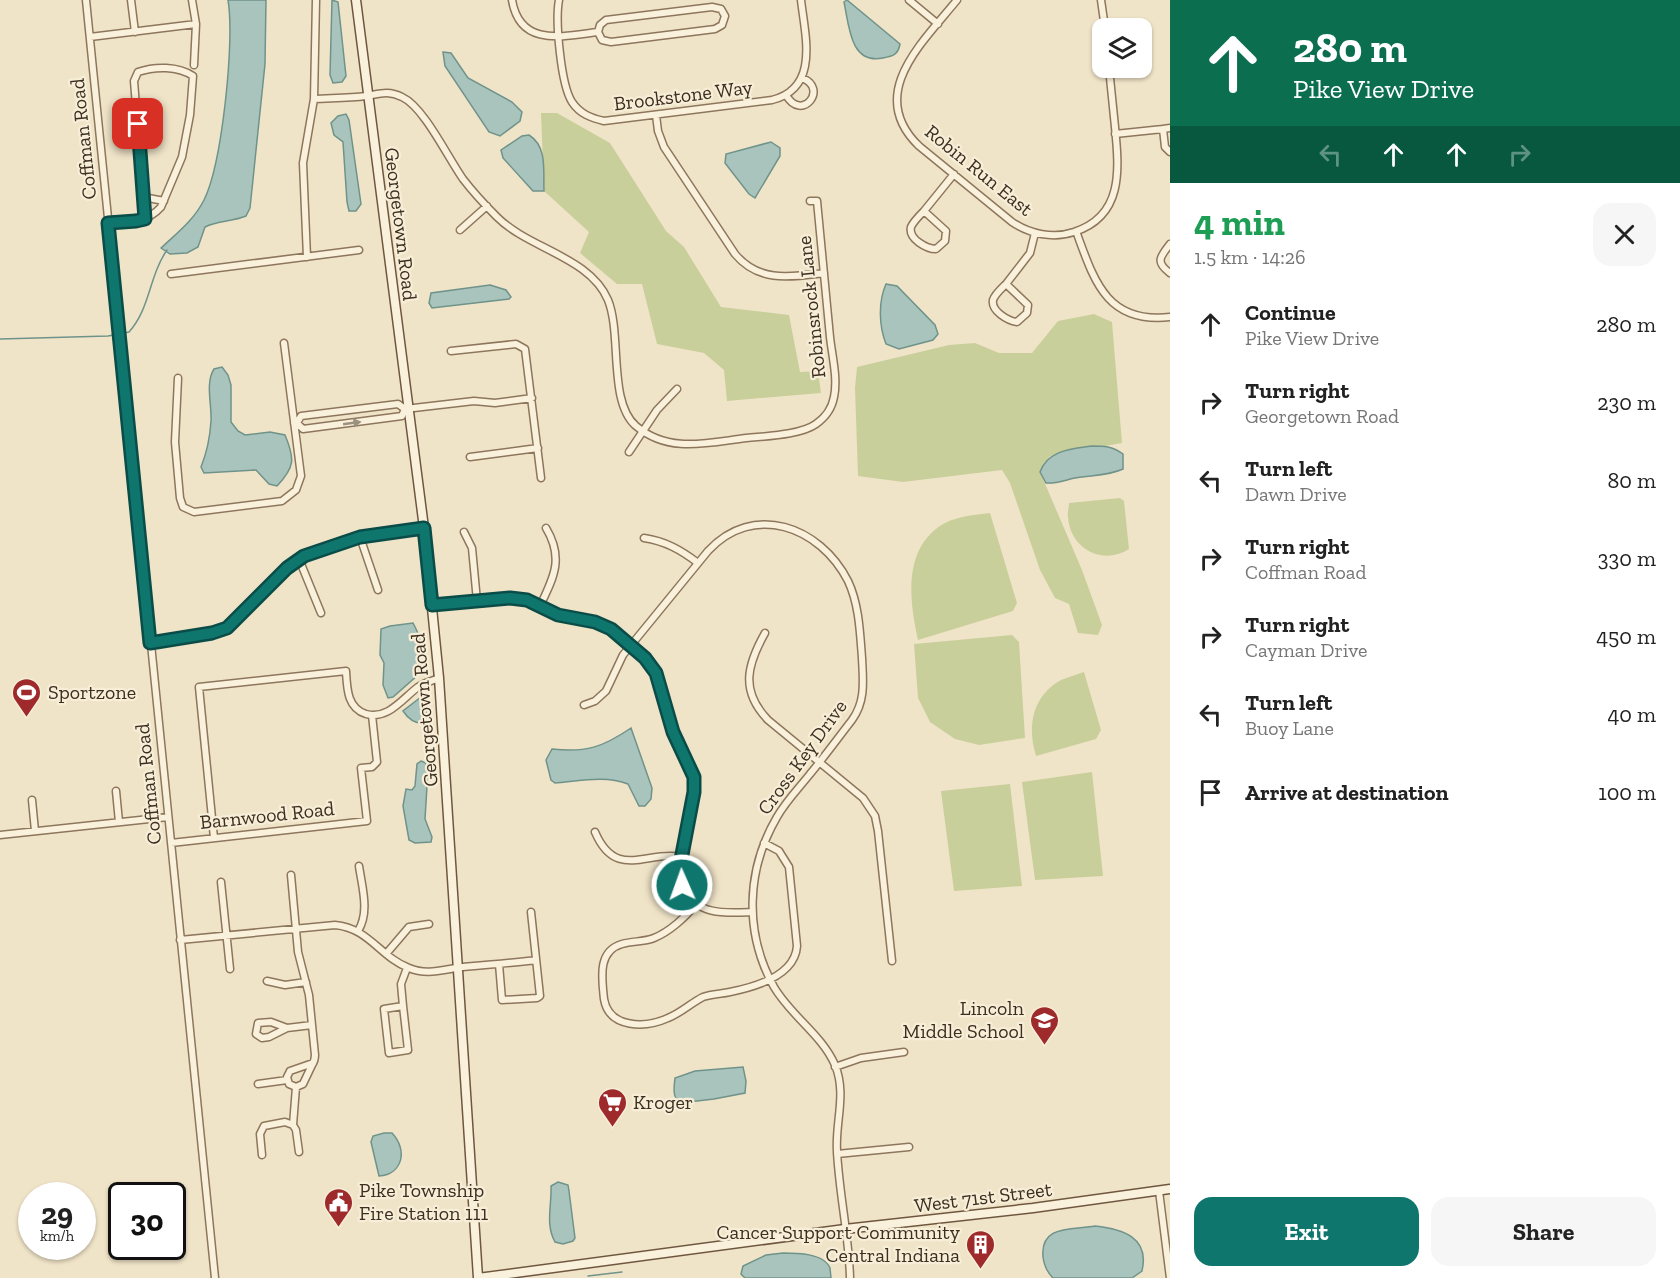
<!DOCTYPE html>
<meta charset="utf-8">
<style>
:root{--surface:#fff;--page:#f6f6f6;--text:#222;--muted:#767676;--accent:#0f766e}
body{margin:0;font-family:"Zilla Slab",serif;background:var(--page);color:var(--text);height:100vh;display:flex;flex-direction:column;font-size:22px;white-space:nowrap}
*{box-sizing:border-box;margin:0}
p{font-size:20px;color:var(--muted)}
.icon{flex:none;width:33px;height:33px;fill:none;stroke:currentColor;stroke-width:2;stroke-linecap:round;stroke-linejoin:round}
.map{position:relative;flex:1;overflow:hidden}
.side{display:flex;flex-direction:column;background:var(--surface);width:510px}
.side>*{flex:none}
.banner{background:#0b6e4f;color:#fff;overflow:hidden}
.buttons{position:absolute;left:1092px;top:18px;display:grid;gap:12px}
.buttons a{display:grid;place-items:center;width:60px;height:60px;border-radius:12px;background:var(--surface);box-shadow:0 2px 4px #0004;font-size:30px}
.speed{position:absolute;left:18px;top:1182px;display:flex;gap:12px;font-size:30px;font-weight:700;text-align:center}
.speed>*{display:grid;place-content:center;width:78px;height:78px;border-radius:50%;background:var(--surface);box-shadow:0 2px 4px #0004;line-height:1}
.speed small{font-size:15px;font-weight:400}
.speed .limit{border:3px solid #111;border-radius:9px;background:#fff;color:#111}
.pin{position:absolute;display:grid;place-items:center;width:51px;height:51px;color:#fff;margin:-26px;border-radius:12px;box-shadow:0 3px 9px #0006}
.me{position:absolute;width:66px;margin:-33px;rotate:358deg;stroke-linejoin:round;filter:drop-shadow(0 0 4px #0008)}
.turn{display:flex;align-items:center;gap:21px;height:126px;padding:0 24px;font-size:27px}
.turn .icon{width:78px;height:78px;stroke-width:2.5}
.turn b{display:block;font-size:42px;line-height:51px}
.lanes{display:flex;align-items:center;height:57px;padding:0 24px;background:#0003;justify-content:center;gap:30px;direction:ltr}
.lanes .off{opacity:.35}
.round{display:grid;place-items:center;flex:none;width:63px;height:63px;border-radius:18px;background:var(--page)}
.head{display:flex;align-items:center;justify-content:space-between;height:102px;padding:0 24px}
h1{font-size:36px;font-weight:700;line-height:45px;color:#1e9e55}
.cta{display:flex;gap:12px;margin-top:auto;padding:12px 24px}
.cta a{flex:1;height:69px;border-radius:18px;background:var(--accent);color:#fff;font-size:24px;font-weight:700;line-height:69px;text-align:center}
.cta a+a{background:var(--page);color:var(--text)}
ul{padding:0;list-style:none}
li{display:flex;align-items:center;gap:18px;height:78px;padding:0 24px}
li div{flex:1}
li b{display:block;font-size:22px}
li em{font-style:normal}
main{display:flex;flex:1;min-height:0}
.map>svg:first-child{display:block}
.green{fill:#c9cf9b}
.water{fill:#a9c4bc;stroke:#6f938a;stroke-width:1.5}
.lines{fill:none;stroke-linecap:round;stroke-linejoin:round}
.stream{stroke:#6f938a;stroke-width:1.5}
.street-casing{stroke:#8d765c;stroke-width:9}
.secondary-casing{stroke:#6f573f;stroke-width:11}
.street{stroke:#faf1dc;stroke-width:6}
.secondary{stroke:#faf1dc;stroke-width:8}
.oneway{fill:#9c907e}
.route-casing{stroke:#0a4d48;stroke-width:15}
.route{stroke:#0f766e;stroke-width:10}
.labels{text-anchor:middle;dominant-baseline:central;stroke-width:4.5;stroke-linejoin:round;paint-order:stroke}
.street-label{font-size:20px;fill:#3d2e20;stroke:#f7eed8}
.poi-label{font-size:20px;fill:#3d2e20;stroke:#f7eed8;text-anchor:start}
</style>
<main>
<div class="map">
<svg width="1170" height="1278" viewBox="0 0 1170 1278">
<rect width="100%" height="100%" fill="#f0e4c8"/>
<path class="green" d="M541,113H557L610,143L666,231L684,247L721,307L789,315L800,372L818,371L821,393L727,401L724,370L704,353L657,344L642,284H617L580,253L589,232L544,191Z
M1094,314L1112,322L1122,443L1050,456L1040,472L1082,570L1102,625L1098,635L1078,633L1069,604L1055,598L1040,570L1010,483L1002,470L903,482L858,476L855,388L857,367L949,345L975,343L999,353H1032L1058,321Z
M1120,498L1124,501L1129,549C1103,566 1070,549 1068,517C1067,513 1069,508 1069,503Z
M990,513L1017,603L1013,611L918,640C910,604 903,555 936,529C950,517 972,515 990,513Z
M1012,635L1019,642L1025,738L979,745L955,739L930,722L918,698L914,644Z
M1084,672L1101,730L1096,739L1036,756C1027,727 1032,696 1061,680C1068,677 1076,675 1084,672Z
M1092,772L1103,876L1035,880L1022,782Z
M1010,784L1022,886L954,891L941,791Z"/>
<path class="water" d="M228,0H266L265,64L250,208L246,216C232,222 218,220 205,227L198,247L187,253L170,254L161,248C177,233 194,220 204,200C222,164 235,40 228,0Z
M332,0L338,2L346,76L342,82L333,83L330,75Z
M847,0L900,44C898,55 893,56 883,58C850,65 849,25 844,2Z
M443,52L451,53L468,78L512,102L522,112L520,121L500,136L489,132L445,66Z
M346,114L349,120L361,204L356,211H349L347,202L343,142L334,135L331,123L338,116Z
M529,135C548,147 543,172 544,191H533L503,158L501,150L522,136Z
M771,142L780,148V156L755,198L749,194L725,163L726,154Z
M886,284L897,286L935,325L938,334L933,340L899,349L886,344C879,326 878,302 886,284Z
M490,285L506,290L511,297L509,299L432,308L429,303L431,293Z
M222,367L228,375L231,385V422L238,431L245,435L270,432L285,435C295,459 295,467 277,486L269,484L256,470L204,473L201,467C207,452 210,438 211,421C212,405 205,383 214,369Z
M1092,446C1104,446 1112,446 1123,454V469C1108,476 1092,475 1075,478C1065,480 1056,484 1046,483L1040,472C1048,450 1071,449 1092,446Z
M413,623C419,634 425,647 416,658L427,667L393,697L388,698L383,685L384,663L380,655L381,629L390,626Z
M421,697L425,698L427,723C416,725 409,720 403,711Z
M631,728L652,788L651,799L645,806H639L628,784C606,775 579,781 555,783L551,780L546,760L552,749C586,753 603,747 631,728Z
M421,761L426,763L428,770L425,819L432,837L431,842L415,843L409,840L403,806L406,789L412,790L415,786L417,764Z
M743,1067L746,1081L745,1093L714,1099L680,1103C672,1097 674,1087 675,1078L695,1071Z
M384,1133H392C408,1150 403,1174 379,1176L371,1142L373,1136Z
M558,1182L568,1185L569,1191L575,1238L573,1241L563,1244L555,1242C545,1224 552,1205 551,1186Z
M1095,1226C1122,1229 1150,1237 1142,1271L1132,1278H1053C1048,1273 1044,1265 1043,1257C1040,1225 1070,1230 1095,1226Z
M783,1253C796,1253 824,1253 830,1268C830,1269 831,1277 831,1278H745L741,1274L743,1266L766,1255Z"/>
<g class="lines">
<path class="stream" d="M124,333L129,332C150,309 149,276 167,250
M0,339L108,336L119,334
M588,1276L622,1272"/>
<defs>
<path id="street" d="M86,0L215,1278
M131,0L135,32
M192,0L196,24L194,65
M512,0C520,48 564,36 598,32
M559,0C555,21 561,85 572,102C580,114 591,118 604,121L772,100C820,88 805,36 801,0
M909,0L938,24
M957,0C923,42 865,94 919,146L1012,222C1030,234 1053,239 1074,232C1124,216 1119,169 1115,127C1113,107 1111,87 1109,68
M1101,0L1105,28
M712,7L721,9L725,16L722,25L715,29L611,42L602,40L598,32L600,25L606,20Z
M90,37L196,24
M786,95C802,123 829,88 802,78
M314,99C331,98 349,98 366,96C379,94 388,90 402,97C424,107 448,158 463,179C473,192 485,205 497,217C529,249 590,257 608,300C622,334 608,402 636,426C667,452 702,444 739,439C760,436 799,436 816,424C826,417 832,408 834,397C838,378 832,356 830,337C826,291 821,246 817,201H810
M656,115L658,131L664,147L735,254C759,283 791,277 824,273
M1170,128L1163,129L1165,147L1170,152
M1115,134L1163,129
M143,197L164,201
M924,211L946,231L945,241L936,249C927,249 908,239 911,227C913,222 920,215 924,211Z
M924,211L954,174
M108,223C128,222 147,223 161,207L182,157L190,115L193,76C178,66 155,66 138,72L134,81L145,219
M460,230L487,206
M1076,231C1094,280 1106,324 1170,317
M1170,244C1160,257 1155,262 1170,273
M307,257L303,163L314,99L316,0
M171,274L359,250
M1006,284L1028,305L1027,313L1017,322C1008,321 991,311 993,300C995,294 1002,288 1006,284Z
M1006,284L1030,253L1035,233
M451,351L516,344L525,349L541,478
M178,378L175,442L180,498L183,507L194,512L282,501L296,490L301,476L284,343
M294,423H297L301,416L398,404L405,409L474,401L495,403L532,398
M297,423L303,429L402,416L405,409
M629,452L657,410L677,389
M470,457L538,448
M464,532L472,548L477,601
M360,537L378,590
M644,538C665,541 681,550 698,563
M299,559L321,613
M432,605C457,603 483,598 509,598C528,598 542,609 560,615C572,619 584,619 596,623C611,627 643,653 652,667C664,686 665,711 673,732C680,750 695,766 694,786C693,816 670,861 684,889C697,916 727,913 752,912
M540,606C554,577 564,558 546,528
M765,633C747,665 740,691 768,720L863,798L875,816L878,831L892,961
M150,643L212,633L227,628L287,568L304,556L360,537L424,528
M584,705L595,701L606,691L623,655L708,551C753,502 820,526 848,581C859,604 860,632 862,658C863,680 866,701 852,720C838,738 825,756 810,774C799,788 786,801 777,817C746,870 744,933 774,987C791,1016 822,1035 835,1065C847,1094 835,1122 837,1151C839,1193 849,1236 850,1278
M116,791L119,822
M32,800L35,831
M595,832C616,881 647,850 681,857
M0,835L168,817
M214,838L199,687L346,671C347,688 347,708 366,714C388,720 402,699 418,687C424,683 432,681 439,678
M171,843L367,821L361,768L372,767L377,762L372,715
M291,875L298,952L309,995L315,1055C315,1059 314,1062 312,1065L303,1084L296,1087L289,1084L287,1077L290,1071L313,1063
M221,882L230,969
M696,904C686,917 669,932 654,938C644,942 633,941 622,944C597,951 602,979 604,999C609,1029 646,1028 668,1018C681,1013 691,1003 703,997C712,994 721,994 730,992C755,987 795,976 797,946L789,867L779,851L764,843
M358,931C370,912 362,887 359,866
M180,940L335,925C369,928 380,957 409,968C428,976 444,969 463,967C487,965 512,963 536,960
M386,954L409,927L429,924
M499,964L502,1000L537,998L540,996L531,912
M267,981L285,985L306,982
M403,1006L408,1050L389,1053L384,1009Z
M403,1006L401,984L407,968
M287,1028L271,1022L258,1023L256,1034L262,1038L269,1037L287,1028L312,1025
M835,1067L861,1058L904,1052
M258,1084L287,1080
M296,1087L293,1125L296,1130L299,1152
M837,1154L909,1147
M262,1155L260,1134L264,1126L285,1122L293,1125
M1159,1191L1170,1278"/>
<path id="secondary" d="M356,0L424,528L439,678L478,1278
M478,1278L845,1229L1033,1208L1170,1189"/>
</defs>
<use href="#street" class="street-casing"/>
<use href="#secondary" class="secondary-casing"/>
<use href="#street" class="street"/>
<use href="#secondary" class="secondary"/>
</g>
<defs><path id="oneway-solid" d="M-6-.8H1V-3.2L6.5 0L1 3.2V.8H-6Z" transform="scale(1.5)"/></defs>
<use class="oneway" href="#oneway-solid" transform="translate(352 423) rotate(-8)"/>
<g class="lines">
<defs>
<path id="route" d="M138,124L145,219L136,221L108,223L150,643L212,633L227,628L287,568L304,556L360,537L424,528L432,605L510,598L527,600L558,615L595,622L611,629L645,658L656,673L673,732L694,777V792L680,865L682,885"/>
</defs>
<use href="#route" class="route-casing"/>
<use href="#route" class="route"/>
</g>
<defs>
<symbol id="stadium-pin" viewBox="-11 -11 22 30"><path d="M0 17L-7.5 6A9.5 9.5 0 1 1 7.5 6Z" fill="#9e2a2b" stroke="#f7eed8"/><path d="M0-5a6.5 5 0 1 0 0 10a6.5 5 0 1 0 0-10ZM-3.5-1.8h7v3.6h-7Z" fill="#fff"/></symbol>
<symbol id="school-pin" viewBox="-11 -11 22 30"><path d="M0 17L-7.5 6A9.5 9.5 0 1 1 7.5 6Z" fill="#9e2a2b" stroke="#f7eed8"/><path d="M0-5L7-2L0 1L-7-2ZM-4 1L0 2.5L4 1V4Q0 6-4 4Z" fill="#fff"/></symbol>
<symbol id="supermarket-pin" viewBox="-11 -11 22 30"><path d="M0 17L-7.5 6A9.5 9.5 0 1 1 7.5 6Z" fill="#9e2a2b" stroke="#f7eed8"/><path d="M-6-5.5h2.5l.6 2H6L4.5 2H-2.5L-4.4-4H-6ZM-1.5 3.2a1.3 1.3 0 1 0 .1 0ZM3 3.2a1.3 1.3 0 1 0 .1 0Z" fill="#fff"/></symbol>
<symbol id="civic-pin" viewBox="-11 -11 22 30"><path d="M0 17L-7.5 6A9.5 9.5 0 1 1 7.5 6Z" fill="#9e2a2b" stroke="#f7eed8"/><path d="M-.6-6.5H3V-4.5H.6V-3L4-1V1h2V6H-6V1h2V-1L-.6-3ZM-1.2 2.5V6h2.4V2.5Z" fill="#fff"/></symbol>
<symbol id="building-pin" viewBox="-11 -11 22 30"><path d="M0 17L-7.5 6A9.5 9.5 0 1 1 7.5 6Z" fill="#9e2a2b" stroke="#f7eed8"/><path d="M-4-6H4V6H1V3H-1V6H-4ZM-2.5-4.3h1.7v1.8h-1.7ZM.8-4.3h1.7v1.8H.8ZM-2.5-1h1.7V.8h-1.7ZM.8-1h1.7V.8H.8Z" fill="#fff"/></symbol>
</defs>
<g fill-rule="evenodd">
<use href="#stadium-pin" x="10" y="676" width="33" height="45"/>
<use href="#school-pin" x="1028" y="1004" width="33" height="45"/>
<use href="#supermarket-pin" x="596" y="1086" width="33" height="45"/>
<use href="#civic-pin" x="322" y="1186" width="33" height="45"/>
<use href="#building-pin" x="964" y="1228" width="33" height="45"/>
</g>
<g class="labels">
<g class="street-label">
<text transform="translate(683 95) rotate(-7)">Brookstone Way</text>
<text transform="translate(83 139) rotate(-96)">Coffman Road</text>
<text transform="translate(979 170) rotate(39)">Robin Run East</text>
<text transform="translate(401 224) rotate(83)">Georgetown Road</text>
<text transform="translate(811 307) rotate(-96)">Robinsrock Lane</text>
<text transform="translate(424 710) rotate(-95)">Georgetown Road</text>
<text transform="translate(802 757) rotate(-54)">Cross Key Drive</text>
<text transform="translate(148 784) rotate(-96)">Coffman Road</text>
<text transform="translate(267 815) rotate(-6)">Barnwood Road</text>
<text transform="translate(983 1197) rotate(-7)">West 71st Street</text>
</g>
<g class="poi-label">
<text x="48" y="692">Sportzone</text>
<text x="1024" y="1008" text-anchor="end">Lincoln<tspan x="1024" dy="23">Middle School</tspan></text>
<text x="633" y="1102">Kroger</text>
<text x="359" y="1190">Pike Township<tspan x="359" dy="23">Fire Station 111</tspan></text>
<text x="960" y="1232" text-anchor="end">Cancer Support Community<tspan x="960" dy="23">Central Indiana</tspan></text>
</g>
</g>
</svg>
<div class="buttons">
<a><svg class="icon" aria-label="layers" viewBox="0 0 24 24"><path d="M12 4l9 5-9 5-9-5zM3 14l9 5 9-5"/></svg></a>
</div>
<div class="speed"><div>29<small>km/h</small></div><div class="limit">30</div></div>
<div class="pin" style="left:138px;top:124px;background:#d93025"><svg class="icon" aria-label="arrive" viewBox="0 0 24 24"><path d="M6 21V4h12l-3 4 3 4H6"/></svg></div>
<svg class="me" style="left:682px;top:885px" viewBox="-20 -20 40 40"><circle r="17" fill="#0f766e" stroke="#fff" stroke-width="3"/><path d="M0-11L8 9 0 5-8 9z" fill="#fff"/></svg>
</div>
<section class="side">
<div class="banner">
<div class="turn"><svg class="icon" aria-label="ahead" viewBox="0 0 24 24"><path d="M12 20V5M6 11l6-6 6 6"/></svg><div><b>280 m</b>Pike View Drive</div></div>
<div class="lanes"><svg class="icon off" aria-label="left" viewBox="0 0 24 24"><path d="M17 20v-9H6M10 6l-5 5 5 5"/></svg><svg class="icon" aria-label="ahead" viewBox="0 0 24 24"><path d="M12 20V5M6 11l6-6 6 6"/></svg><svg class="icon" aria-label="ahead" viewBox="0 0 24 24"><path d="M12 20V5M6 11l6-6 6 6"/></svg><svg class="icon off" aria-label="right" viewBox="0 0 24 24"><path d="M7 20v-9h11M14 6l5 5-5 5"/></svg></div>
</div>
<div class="head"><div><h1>4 min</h1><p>1.5 km · 14:26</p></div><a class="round"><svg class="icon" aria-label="close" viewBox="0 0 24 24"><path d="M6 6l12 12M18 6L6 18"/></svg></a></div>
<ul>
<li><svg class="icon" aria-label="ahead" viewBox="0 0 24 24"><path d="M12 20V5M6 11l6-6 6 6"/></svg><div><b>Continue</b><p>Pike View Drive</p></div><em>280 m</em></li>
<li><svg class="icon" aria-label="right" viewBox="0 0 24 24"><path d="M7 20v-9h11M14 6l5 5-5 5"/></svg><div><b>Turn right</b><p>Georgetown Road</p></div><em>230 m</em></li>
<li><svg class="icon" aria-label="left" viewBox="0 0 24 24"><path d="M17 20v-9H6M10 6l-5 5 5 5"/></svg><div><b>Turn left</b><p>Dawn Drive</p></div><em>80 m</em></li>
<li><svg class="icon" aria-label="right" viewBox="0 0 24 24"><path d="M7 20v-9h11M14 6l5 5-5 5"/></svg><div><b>Turn right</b><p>Coffman Road</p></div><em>330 m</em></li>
<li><svg class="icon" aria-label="right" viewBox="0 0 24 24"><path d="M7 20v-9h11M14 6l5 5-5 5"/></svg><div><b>Turn right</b><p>Cayman Drive</p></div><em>450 m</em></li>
<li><svg class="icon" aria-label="left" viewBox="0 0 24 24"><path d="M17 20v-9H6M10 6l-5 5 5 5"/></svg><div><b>Turn left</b><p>Buoy Lane</p></div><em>40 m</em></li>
<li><svg class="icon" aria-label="arrive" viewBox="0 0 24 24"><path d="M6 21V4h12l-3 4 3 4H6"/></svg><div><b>Arrive at destination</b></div><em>100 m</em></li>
</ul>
<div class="cta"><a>Exit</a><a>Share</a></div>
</section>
</main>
